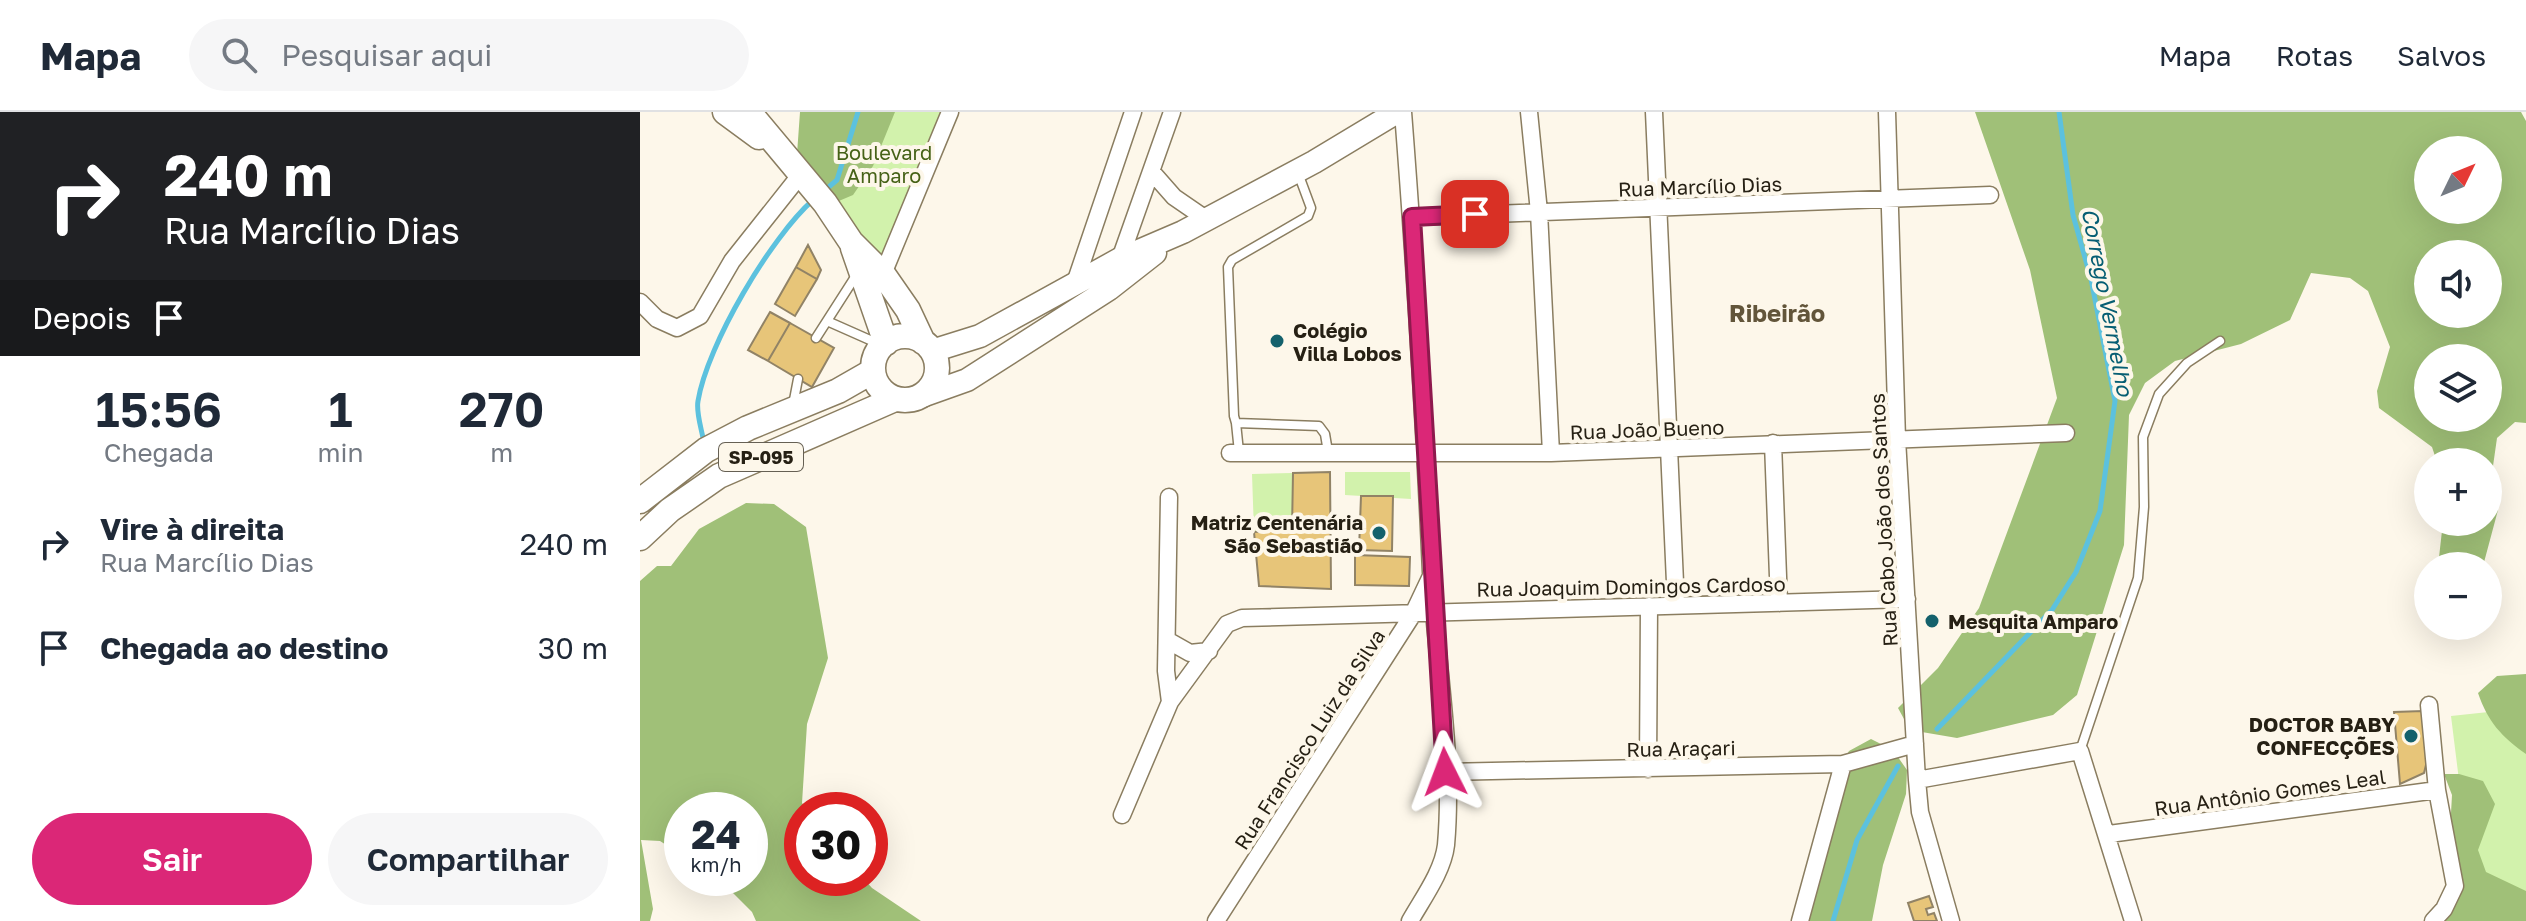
<!DOCTYPE html>
<html lang="pt">
<meta charset="utf-8">
<style>
:root{--surface:#fff;--page:#f6f6f7;--text:#1f2937;--muted:#747a83;--line:#e0e1e3;--accent:#db2777}
body{margin:0;font-family:"Golos Text",sans-serif;background:var(--page);color:var(--text);height:100vh;display:flex;flex-direction:column;font-size:30px;white-space:nowrap}
*{box-sizing:border-box;margin:0}
p{font-size:26px;color:var(--muted)}
.icon{flex:none;width:44px;height:44px;fill:none;stroke:currentColor;stroke-width:2;stroke-linecap:round;stroke-linejoin:round}
.map{position:relative;flex:1;overflow:hidden}
.details{display:flex;flex-direction:column;background:var(--surface);width:640px}
.details>*{flex:none}
.hud{background:#202124;color:#fff;overflow:hidden}
.needle{width:52px;rotate:47deg}
.controls{position:absolute;left:1774px;top:24px;display:grid;gap:16px}
.controls a{display:grid;place-items:center;width:88px;height:88px;border-radius:50%;background:var(--surface);box-shadow:0 8px 32px #0002;font-size:40px}
.speed{position:absolute;left:24px;top:680px;display:flex;gap:16px;font-size:40px;font-weight:700;text-align:center}
.speed>*{display:grid;place-content:center;width:104px;height:104px;border-radius:50%;background:var(--surface);box-shadow:0 8px 32px #0002;line-height:1}
.speed small{font-size:20px;font-weight:400}
.speed .limit{border:12px solid #d22;background:#fff;color:#111}
.pin{position:absolute;display:grid;place-items:center;width:68px;height:68px;color:#fff;margin:-34px;border-radius:16px;box-shadow:0 4px 12px #0006}
.me{position:absolute;width:88px;margin:-44px;rotate:357deg;stroke-linejoin:round;filter:drop-shadow(0 0 6px #0008)}
.turn{display:flex;align-items:center;gap:28px;height:168px;padding:0 32px;font-size:36px}
.turn .icon{width:104px;height:104px;stroke-width:2.5}
.turn b{display:block;font-size:56px;line-height:68px}
.then{display:flex;align-items:center;height:76px;padding:0 32px;background:#0003;gap:16px;font-size:30px}
.eta{display:flex;justify-content:space-evenly;align-items:center;height:136px;text-align:center}
.eta b{font-size:48px;font-weight:600;line-height:56px}
.cta{display:flex;gap:16px;margin-top:auto;padding:16px 32px}
.cta a{flex:1;height:92px;border-radius:48px;background:var(--accent);color:#fff;font-size:32px;font-weight:600;line-height:92px;text-align:center}
.cta a+a{background:var(--page);color:var(--text)}
ul{padding:0;list-style:none}
li{display:flex;align-items:center;gap:24px;height:104px;padding:0 32px}
li div{flex:1}
li b{display:block;font-size:30px}
li em{font-style:normal}
header{display:flex;align-items:center;gap:48px;box-sizing:border-box;height:112px;padding:0 40px;background:var(--surface);border-bottom:2px solid var(--line)}
header strong{font-size:38px}
nav{display:flex;gap:44px;margin-inline-start:auto;font-size:28px}
.search{width:560px;height:72px;background:var(--page);display:flex;align-items:center;gap:20px;box-sizing:border-box;padding:0 28px;border-radius:44px;color:var(--muted);font-size:30px}
main{display:flex;flex:1;min-height:0}
.map>svg:first-child{display:block}
.green{fill:#d2f2ac}
.forest{fill:#a0c078;fill-rule:evenodd}
.lines{fill:none;stroke-linecap:round;stroke-linejoin:round}
.stream{stroke:#5cc1de;stroke-width:5}
.building{fill:#e7c579;stroke:#918366;stroke-width:2}
.lane-casing{stroke:#8a7d60;stroke-width:11}
.street-casing{stroke:#8a7d60;stroke-width:19}
.secondary-casing{stroke:#8a7d60;stroke-width:25}
.primary-casing{stroke:#8a7d60;stroke-width:27}
.lane{stroke:#fff;stroke-width:8}
.street{stroke:#fff;stroke-width:16}
.secondary{stroke:#fff;stroke-width:22}
.primary{stroke:#fff;stroke-width:24}
.route-casing{stroke:#8e194d;stroke-width:20}
.route{stroke:#db2777;stroke-width:14}
.poi-dot{fill:#14616c;stroke:#fdf7ea;stroke-width:3}
.labels{text-anchor:middle;dominant-baseline:central;stroke-width:8;stroke-linejoin:round;paint-order:stroke}
.shield{fill:#fdf7ea;stroke:#666054;stroke-width:2}
.shield-label{font-size:18px;font-weight:bold;fill:#262014}
.park-label{font-size:20px;fill:#466217;stroke:#fdf7ea}
.street-label{font-size:20px;fill:#262014;stroke:#fdf7ea}
.poi-label{font-size:20px;font-weight:bold;fill:#262014;stroke:#fdf7ea;text-anchor:start}
.water-label{font-size:22px;font-style:italic;fill:#065e73;stroke:#fdf7ea}
.quarter-label{font-size:24px;font-weight:bold;fill:#62553a;stroke:#fdf7ea}
</style>
<header>
<strong>Mapa</strong>
<div class="search"><svg class="icon" aria-label="search" viewBox="0 0 24 24"><circle cx="10" cy="10" r="6"/><path d="M15 15l6 6"/></svg>Pesquisar aqui</div>
<nav><a>Mapa</a><a>Rotas</a><a>Salvos</a></nav>
</header>
<main>
<section class="details">
<div class="hud">
<div class="turn"><svg class="icon" aria-label="right" viewBox="0 0 24 24"><path d="M7 20v-9h11M14 6l5 5-5 5"/></svg><div><b>240 m</b>Rua Marcílio Dias</div></div>
<div class="then">Depois<svg class="icon" aria-label="arrive" viewBox="0 0 24 24"><path d="M6 21V4h12l-3 4 3 4H6"/></svg></div>
</div>
<div class="eta">
<div><b>15:56</b><p>Chegada</p></div>
<div><b>1</b><p>min</p></div>
<div><b>270</b><p>m</p></div>
</div>
<ul>
<li><svg class="icon" aria-label="right" viewBox="0 0 24 24"><path d="M7 20v-9h11M14 6l5 5-5 5"/></svg><div><b>Vire à direita</b><p>Rua Marcílio Dias</p></div><em>240 m</em></li>
<li><svg class="icon" aria-label="arrive" viewBox="0 0 24 24"><path d="M6 21V4h12l-3 4 3 4H6"/></svg><div><b>Chegada ao destino</b></div><em>30 m</em></li>
</ul>
<div class="cta"><a>Sair</a><a>Compartilhar</a></div>
</section>
<div class="map">
<svg width="1886" height="809" viewBox="0 0 1886 809">
<rect width="100%" height="100%" fill="#fdf7ea"/>
<path class="green" d="M220,0H310L242,161L186,90Z
M705,360H770L771,387L705,383Z
M652,361V418L614,420L612,362Z
M1886,596V809L1832,773L1811,604Z"/>
<path class="forest" d="M160,0H255L233,54L213,83L187,94L156,56Z
M1335,0H1881L1886,9V311L1875,310L1857,326L1850,375L1858,398L1843,454H1798L1803,410H1848V350H1797L1792,335L1739,296L1737,279L1750,235L1728,179L1710,166L1671,161L1650,208L1601,232L1535,249L1505,271L1489,303L1484,433L1437,583L1413,603L1317,626L1270,618L1258,596L1298,556L1339,496L1417,286L1390,158ZM1788,38H1848V98H1788ZM1788,142H1848V202H1788ZM1788,246H1848V306H1788Z
M106,391L134,392L166,415L188,546L167,612L162,691L168,698H162V766H223L232,776L281,809H116L112,800L78,766H110V698H42V743L20,729L1,728L13,797L10,809H0V469L17,454H31L59,417Z
M1886,562V642C1861,624 1848,610 1838,581L1857,564Z
M1231,627L1253,638L1267,658L1266,682L1243,753L1232,809H1155L1197,660L1209,639Z
M1804,662H1819L1843,669L1855,692L1838,738L1846,760L1886,779V809H1805L1812,683Z"/>
<g class="lines">
<path class="stream" d="M184,79L197,68L218,0
M63,326C61,315 56,300 58,289C67,233 131,125 173,88
M1297,617L1412,498L1436,460L1460,399L1475,289L1451,167L1433,103L1419,0
M1193,809L1217,728L1258,654"/>
</g>
<path class="building" d="M168,133L181,158L177,167L156,155Z
M156,155L177,167L155,204L135,192Z
M130,200L150,211L128,249L108,238Z
M150,211L194,236L172,275L128,249Z
M690,360L691,477L619,474L614,420L652,418L653,361Z
M721,384H753L752,439L719,438Z
M715,443L770,445L769,474L715,473Z
M1783,599L1787,649L1784,661L1760,672L1754,600Z
M1289,784L1293,795L1286,797L1288,803L1294,801L1297,809H1274L1268,791Z"/>
<g class="lines">
<defs>
<path id="lane" d="M658,61L671,96L668,104L592,148L588,155L594,304L596,311L679,314L685,322L688,340
M187,209L239,232
M176,226L217,162
M153,293L158,267
M596,311L599,340
M1440,639L1498,466L1504,395L1503,325L1519,282L1547,251L1580,229"/>
<path id="street" d="M763,0C775,153 784,307 791,460C796,550 814,643 806,733C803,759 783,786 770,809
M889,0L899,100L911,341
M1014,0L1036,493
M1247,0L1257,327L1277,668L1280,700L1311,809
M512,60L534,85L566,107
M772,105L1350,83
M480,147L532,0
M243,162L310,0
M435,171L493,0
M0,190L17,207L37,216L60,204L92,149L161,62
M1133,331L1139,491
M590,341H911L1426,321
M529,385L526,559L530,590L587,512L602,506L1267,487
M527,528L550,541L569,539
M1789,593L1797,678L1815,774L1804,797L1793,809
M1008,657L1009,494
M805,660L1203,652L1275,632
M1277,668L1440,639L1493,809
M482,703L530,590
M1469,722L1797,678
M576,809L773,502L791,464
M1160,809L1203,652"/>
<path id="secondary" d="M292,239L340,224L480,147L543,120L674,50L757,0
M282,284L327,268L469,177L515,141"/>
<path id="primary" d="M85,0L119,25
M109,0L185,91L211,130L243,162L268,198L283,230
M213,136L246,231
M233 256a32 32 0 1 1 64 0a32 32 0 1 1-64 0Z
M0,389L66,338L108,316L198,279L233,259
M0,426L30,398L79,364L255,287"/>
</defs>
<use href="#lane" class="lane-casing"/>
<use href="#street" class="street-casing"/>
<use href="#secondary" class="secondary-casing"/>
<use href="#primary" class="primary-casing"/>
<use href="#lane" class="lane"/>
<use href="#street" class="street"/>
<use href="#secondary" class="secondary"/>
<use href="#primary" class="primary"/>
</g>
<g class="lines">
<defs>
<path id="route" d="M805,660L772,105L835,102"/>
</defs>
<use href="#route" class="route-casing"/>
<use href="#route" class="route"/>
</g>
<g class="poi-dot">
<circle cx="637" cy="229" r="8"/>
<circle cx="739" cy="421" r="8"/>
<circle cx="1292" cy="509" r="8"/>
<circle cx="1771" cy="624" r="8"/>
</g>
<g class="labels">
<rect class="shield" x="79" y="331" width="84" height="28" rx="6"/>
<g class="shield-label">
<text x="121" y="345">SP-095</text>
</g>
<g class="park-label">
<text x="244" y="40">Boulevard<tspan x="244" dy="23">Amparo</tspan></text>
</g>
<g class="street-label">
<text transform="translate(1060 74) rotate(-2)">Rua Marcílio Dias</text>
<text transform="translate(1007 317) rotate(-2)">Rua João Bueno</text>
<text transform="translate(1243 408) rotate(-93)">Rua Cabo João dos Santos</text>
<text transform="translate(991 474) rotate(-1)">Rua Joaquim Domingos Cardoso</text>
<text transform="translate(669 627) rotate(-57)">Rua Francisco Luiz da Silva</text>
<text transform="translate(1041 636) rotate(-1)">Rua Araçari</text>
<text transform="translate(1630 680) rotate(-8)">Rua Antônio Gomes Leal</text>
</g>
<g class="poi-label">
<text x="653" y="218">Colégio<tspan x="653" dy="23">Villa Lobos</tspan></text>
<text x="723" y="410" text-anchor="end">Matriz Centenária<tspan x="723" dy="23">São Sebastião</tspan></text>
<text x="1308" y="509">Mesquita Amparo</text>
<text x="1755" y="612" text-anchor="end">DOCTOR BABY<tspan x="1755" dy="23">CONFECÇÕES</tspan></text>
</g>
<g class="water-label">
<text transform="translate(1468 190) rotate(79)">Corrego Vermelho</text>
</g>
<g class="quarter-label">
<text x="1137" y="200">Ribeirão</text>
</g>
</g>
</svg>
<div class="controls">
<a><svg class="needle" viewBox="-14 -14 28 28"><path d="M0-13l5 13h-10z" fill="#e53935"/><path d="M0 13l5-13h-10z" fill="#747a83"/></svg></a>
<a><svg class="icon" aria-label="sound" viewBox="0 0 24 24"><path d="M4 9h4l5-4v14l-5-4H4zM17 9q2 3 0 6"/></svg></a>
<a><svg class="icon" aria-label="layers" viewBox="0 0 24 24"><path d="M12 4l9 5-9 5-9-5zM3 14l9 5 9-5"/></svg></a>
<a>+</a>
<a>−</a>
</div>
<div class="speed"><div>24<small>km/h</small></div><div class="limit">30</div></div>
<div class="pin" style="left:835px;top:102px;background:#d93025"><svg class="icon" aria-label="arrive" viewBox="0 0 24 24"><path d="M6 21V4h12l-3 4 3 4H6"/></svg></div>
<svg class="me" style="left:805px;top:660px" viewBox="-20 -20 40 40"><path d="M0-17L14 15 0 8-14 15z" fill="#db2777" stroke="#fff" stroke-width="4"/></svg>
</div>
</main>
